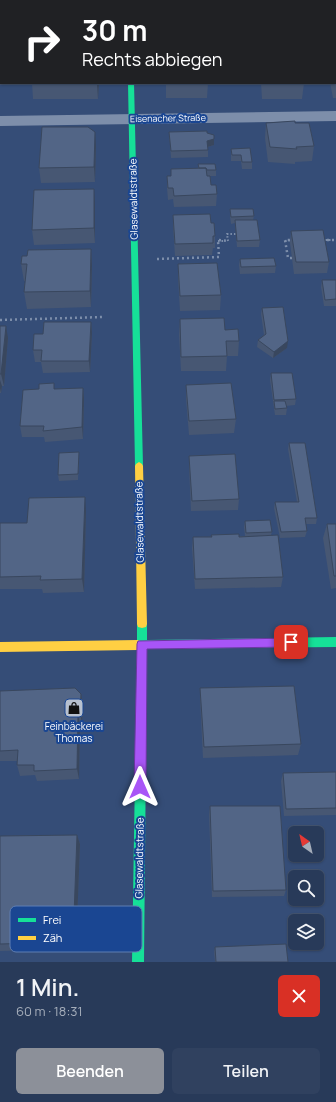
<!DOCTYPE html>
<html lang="de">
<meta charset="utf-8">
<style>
:root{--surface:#283a59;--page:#30415f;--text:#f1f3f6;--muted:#a5adba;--line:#44546f;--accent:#8c9099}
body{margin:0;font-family:Manrope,sans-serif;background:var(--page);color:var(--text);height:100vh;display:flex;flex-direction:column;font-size:15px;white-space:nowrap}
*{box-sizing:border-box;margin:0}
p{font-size:13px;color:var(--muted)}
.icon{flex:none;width:22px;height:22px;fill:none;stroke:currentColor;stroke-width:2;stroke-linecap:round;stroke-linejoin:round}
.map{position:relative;height:962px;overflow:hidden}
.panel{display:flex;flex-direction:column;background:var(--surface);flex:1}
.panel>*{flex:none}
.hud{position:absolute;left:0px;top:0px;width:336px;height:84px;box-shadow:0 1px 3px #0004,0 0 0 1px var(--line);background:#202124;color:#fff;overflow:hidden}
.needle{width:26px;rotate:326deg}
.tools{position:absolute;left:288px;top:826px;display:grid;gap:8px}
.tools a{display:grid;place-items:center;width:36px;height:36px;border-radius:6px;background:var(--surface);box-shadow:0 1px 3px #0004,0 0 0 1px var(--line);font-size:20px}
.pin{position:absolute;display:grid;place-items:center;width:34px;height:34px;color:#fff;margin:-17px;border-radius:8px;box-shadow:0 2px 6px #0006}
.me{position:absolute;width:44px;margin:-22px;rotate:0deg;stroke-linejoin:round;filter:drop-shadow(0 0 3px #0008)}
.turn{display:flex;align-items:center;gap:14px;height:84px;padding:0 16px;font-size:18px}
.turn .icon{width:52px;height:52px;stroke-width:2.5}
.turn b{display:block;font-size:28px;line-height:34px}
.round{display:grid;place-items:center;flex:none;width:42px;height:42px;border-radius:6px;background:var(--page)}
.summary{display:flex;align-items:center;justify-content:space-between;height:68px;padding:0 16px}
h1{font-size:24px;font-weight:600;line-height:30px}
.primary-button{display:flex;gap:8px;margin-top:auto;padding:8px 16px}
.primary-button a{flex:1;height:46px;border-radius:6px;background:var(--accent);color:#fff;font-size:16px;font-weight:600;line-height:46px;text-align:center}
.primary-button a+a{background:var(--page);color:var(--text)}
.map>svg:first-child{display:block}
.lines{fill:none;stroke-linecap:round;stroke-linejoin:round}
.path-far1{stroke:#7d8eaa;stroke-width:2;stroke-dasharray:1.5 2;stroke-linecap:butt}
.path{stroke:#7d8eaa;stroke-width:2.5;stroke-dasharray:2 3;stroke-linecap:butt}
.street{fill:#7d8eaa;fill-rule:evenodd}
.fast{fill:#16e098;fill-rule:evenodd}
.slow{fill:#ffcf43;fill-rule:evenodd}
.wall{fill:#475773}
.shaded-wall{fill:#39475e}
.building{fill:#526586;stroke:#39475e}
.route{fill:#a855f7;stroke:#6d37a1}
.labels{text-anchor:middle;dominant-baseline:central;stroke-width:4;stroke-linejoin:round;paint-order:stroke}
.far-street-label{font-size:9px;fill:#fff;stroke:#1a4692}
.street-label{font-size:10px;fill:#fff;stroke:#1a4692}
.poi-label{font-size:10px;fill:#fff;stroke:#1a4692}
.key{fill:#1a4692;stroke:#5f7eb3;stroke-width:1}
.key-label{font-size:11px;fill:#fff}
</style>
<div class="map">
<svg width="336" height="962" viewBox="0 0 336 962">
<rect width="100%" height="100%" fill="#354d77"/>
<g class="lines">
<path class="path-far1" d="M322,240H336
M218,241H224
M228,241L227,234H236
M285,241L293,240"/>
<path class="path" d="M322,240H336
M292,258H288L285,240H293
M157,259L219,257L218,240L228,241V240
M0,320L104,317"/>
<path class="street" d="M123,0H137V1H123Z
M336,111V121L0,126V116Z"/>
<path class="fast" d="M128,83H134L143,466L142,468H136L135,466Z
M142,620L146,621L147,624V640L336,637V647L147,649L144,962H132L137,649L133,645L137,641V624L138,621Z"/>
<path class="slow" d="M139,462L142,464L143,466L147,624L146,627L142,628L138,627L137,624L135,466L136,464Z
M138,640L142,642L143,645L142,648L138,650L0,652V642Z"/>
</g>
<path class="wall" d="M0,0H15V1H1V7H0Z
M273,0H286V1H273Z
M314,0H336V18H335V1H314Z
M0,13H1V44H0Z
M335,20H336V57H335Z
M336,60V98H333L330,83H335Z
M32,83H99L98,99H33Z
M166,83H208L207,98H166Z
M261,83H304L302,99H262Z
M266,123L314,146L312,161L295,162V164L268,162L265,138Z
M169,132L207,133L214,145L208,147V157L171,158Z
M96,146L95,182L41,183L39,168Z
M231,149L252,162V169H242L241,161H231Z
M198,164L216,170V176H210L211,185L217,194L216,206L174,207L173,199L168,200L167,188V176H171V169L198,168Z
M95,204V243L34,245L32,230Z
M230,209L254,216L253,220L260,240L259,247H237L235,223L231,224L230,216Z
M173,215L211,223L215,236V248H213L212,255L175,256L173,227Z
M291,231L329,262L327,273L294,274L290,243Z
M91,249L92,265L91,307L27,309L24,292L25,281H24L21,264Z
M240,259L276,266L275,273L240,274L239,265Z
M178,264L221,295L220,310L180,311L178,278Z
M322,280H336V306H324L321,287Z
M262,308L287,348L273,358L257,347L258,340L264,335L261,314Z
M180,319L225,330L239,341L238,356H227L226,371H181L179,334Z
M91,322L92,333L90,372L43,373L41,362H35L33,350L43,334Z
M0,326L8,338L4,386H2L1,393H0Z
M271,373L296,399L295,405L286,406L287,408L286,415H275L270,380Z
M186,385L236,419L234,433L189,435L186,399Z
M83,388L84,399L83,439L45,442L44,437H22L20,426L55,389Z
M289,443L317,518L316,524H306L307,531L305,537L280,538L274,508L275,502H297L288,449Z
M189,456L239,499L238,510L191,511L189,467Z
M79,458L78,480L59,481L58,475Z
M86,511L84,592L43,593L42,589H0V523H27Z
M245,521L272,532L271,535L283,577L281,587L195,589L192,548L193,537L245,536L244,527Z
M327,524H336V588L331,589L323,538Z
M200,688L301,744L298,755L203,758L200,700Z
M0,691L81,694L83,705L82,724L80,725L79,779L37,781L35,775L20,776L17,765V761H0Z
M336,772V815L284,816L281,781L283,773Z
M210,806L286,890L284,896L212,897L209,814Z
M77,835L80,844L76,949L0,951V836Z
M215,947L288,962H215L214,952Z"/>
<path class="shaded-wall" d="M97,83H99L98,99L97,84Z
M95,132L96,146L95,182L94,167Z
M214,139V145L207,147V141Z
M94,189L95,204V243L94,228Z
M91,249L92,265L91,307L90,291Z
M91,322L92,333L90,372L89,361Z
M6,326L8,338L4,386L1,374Z
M288,341L287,348L273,358L274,352Z
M0,380L2,386L1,393L0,388Z
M83,388L84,399L83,439L82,427Z
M85,497L86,511L84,592L82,579Z
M81,694L83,705L82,724L80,713Z
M78,714L80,725L79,779L77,769Z
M77,835L80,844L76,949L73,942Z"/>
<path class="building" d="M90,0V1H63Z
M163,0H196V1H163Z
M318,0H336V7H335V1H318Z
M0,13H1V32H0Z
M335,20H336V42H335Z
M335,60H336V83H335Z
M32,83H97V84H31Z
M264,83H304V84H264Z
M295,121V123H309L314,146L296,147L297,149L270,147L266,123Z
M42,127H88L95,132L94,167L39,168Z
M207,131V133L214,135V139L207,141L208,150L171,151L169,132Z
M250,148L252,162H242L241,155H232L231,149Z
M198,164H215L216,170H207L206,168H199Z
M206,168L207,176H210L211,185H216L217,194L174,196L173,188H168L167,176H171V169Z
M94,189V228L32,230L34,190Z
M230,209H253L254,216L231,217Z
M210,214L211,223H214L215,236H213V243L175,244L173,215Z
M235,220H257L260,240L237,241Z
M323,230L329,262H296L291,231Z
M91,249L90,291L24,292L27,264H21L22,256H27L28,250Z
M274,258L276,266L241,267L240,259Z
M217,263L221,295L180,296L178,264Z
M322,280H336V299L325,300Z
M283,307L288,341L274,352L258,340L266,334L262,308Z
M224,318L225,330L238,329L239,341H226L227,356L181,357L180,319Z
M44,322H91L89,361H41L42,350H33L34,334H43Z
M0,326H6L1,374H0Z
M271,373H292L296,399L274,400Z
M54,383V389L83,388L82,427L43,431L44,426H20L23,390L39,389V384Z
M231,383L236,419L189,421L186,385Z
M274,401H285L287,408L275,409Z
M289,443H305L317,518H305L307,531L281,532L275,502H299Z
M79,452L78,474L58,475L59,453Z
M235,454L239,499L192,501L189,456Z
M85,497L82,579L40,580L41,576L0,577V523H27L29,498Z
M270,520L272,532L246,533L245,521Z
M327,524H336V576H334Z
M239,534V537L278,535L283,577L195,579L193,537H212L211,535Z
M294,686L301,744L204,747L200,688Z
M75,688L81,694L80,713L78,714L77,769L34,771V765H17L18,750L0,751V691Z
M336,772V808L286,809L283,773Z
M210,806H280L286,890L213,891Z
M77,835L73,942L0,944V836Z
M286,944L288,962H216L215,947Z"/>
<path class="route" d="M291,638L295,639L296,642L295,646L291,647L147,649L146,787L144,791L140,793L136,791L134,787L137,644L138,641Z"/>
<defs>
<symbol id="shop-square" viewBox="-11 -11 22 22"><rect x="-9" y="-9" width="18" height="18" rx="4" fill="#b8c1cf" stroke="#1a4692"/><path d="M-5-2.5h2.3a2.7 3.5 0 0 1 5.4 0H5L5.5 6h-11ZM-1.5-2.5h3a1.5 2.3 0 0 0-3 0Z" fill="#111"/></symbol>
</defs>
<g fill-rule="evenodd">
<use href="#shop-square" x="63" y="697" width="22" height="22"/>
</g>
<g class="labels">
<g class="far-street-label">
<text transform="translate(168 118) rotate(-1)">Eisenacher Straße</text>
</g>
<g class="street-label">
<text transform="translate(133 199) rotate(-91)">Glasewaldtstraße</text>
<text transform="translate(139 522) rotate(-91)">Glasewaldtstraße</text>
<text transform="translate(139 858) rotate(-89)">Glasewaldtstraße</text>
</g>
<g class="poi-label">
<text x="74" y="726">Feinbäckerei<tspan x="74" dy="12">Thomas</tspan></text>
</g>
</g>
<rect x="10" y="906" width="132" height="46" rx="6" class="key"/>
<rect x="18" y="918" width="18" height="4" fill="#16e098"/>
<rect x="18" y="936" width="18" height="4" fill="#ffcf43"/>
<g class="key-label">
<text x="43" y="924">Frei</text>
<text x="43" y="942">Zäh</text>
</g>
</svg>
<div class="tools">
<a><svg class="needle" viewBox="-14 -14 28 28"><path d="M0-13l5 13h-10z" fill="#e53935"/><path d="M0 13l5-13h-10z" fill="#a5adba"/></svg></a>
<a><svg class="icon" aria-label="search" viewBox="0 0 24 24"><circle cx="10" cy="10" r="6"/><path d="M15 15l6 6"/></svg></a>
<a><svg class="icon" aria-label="layers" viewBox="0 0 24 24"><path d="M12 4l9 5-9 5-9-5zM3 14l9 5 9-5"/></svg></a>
</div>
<div class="pin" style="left:291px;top:642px;background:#d93025"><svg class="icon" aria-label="arrive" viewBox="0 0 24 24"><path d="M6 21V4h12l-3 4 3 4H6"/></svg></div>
<svg class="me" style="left:140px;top:787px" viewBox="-20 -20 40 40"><path d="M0-17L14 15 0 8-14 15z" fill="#a855f7" stroke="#fff" stroke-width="4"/></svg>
<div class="hud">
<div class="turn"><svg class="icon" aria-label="right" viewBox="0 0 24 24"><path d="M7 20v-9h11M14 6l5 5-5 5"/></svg><div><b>30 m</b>Rechts abbiegen</div></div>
</div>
</div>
<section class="panel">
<div class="summary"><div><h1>1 Min.</h1><p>60 m · 18:31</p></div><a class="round" style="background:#d93025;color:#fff"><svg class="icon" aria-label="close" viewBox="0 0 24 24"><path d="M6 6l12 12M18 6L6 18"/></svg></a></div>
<div class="primary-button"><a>Beenden</a><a>Teilen</a></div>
</section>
